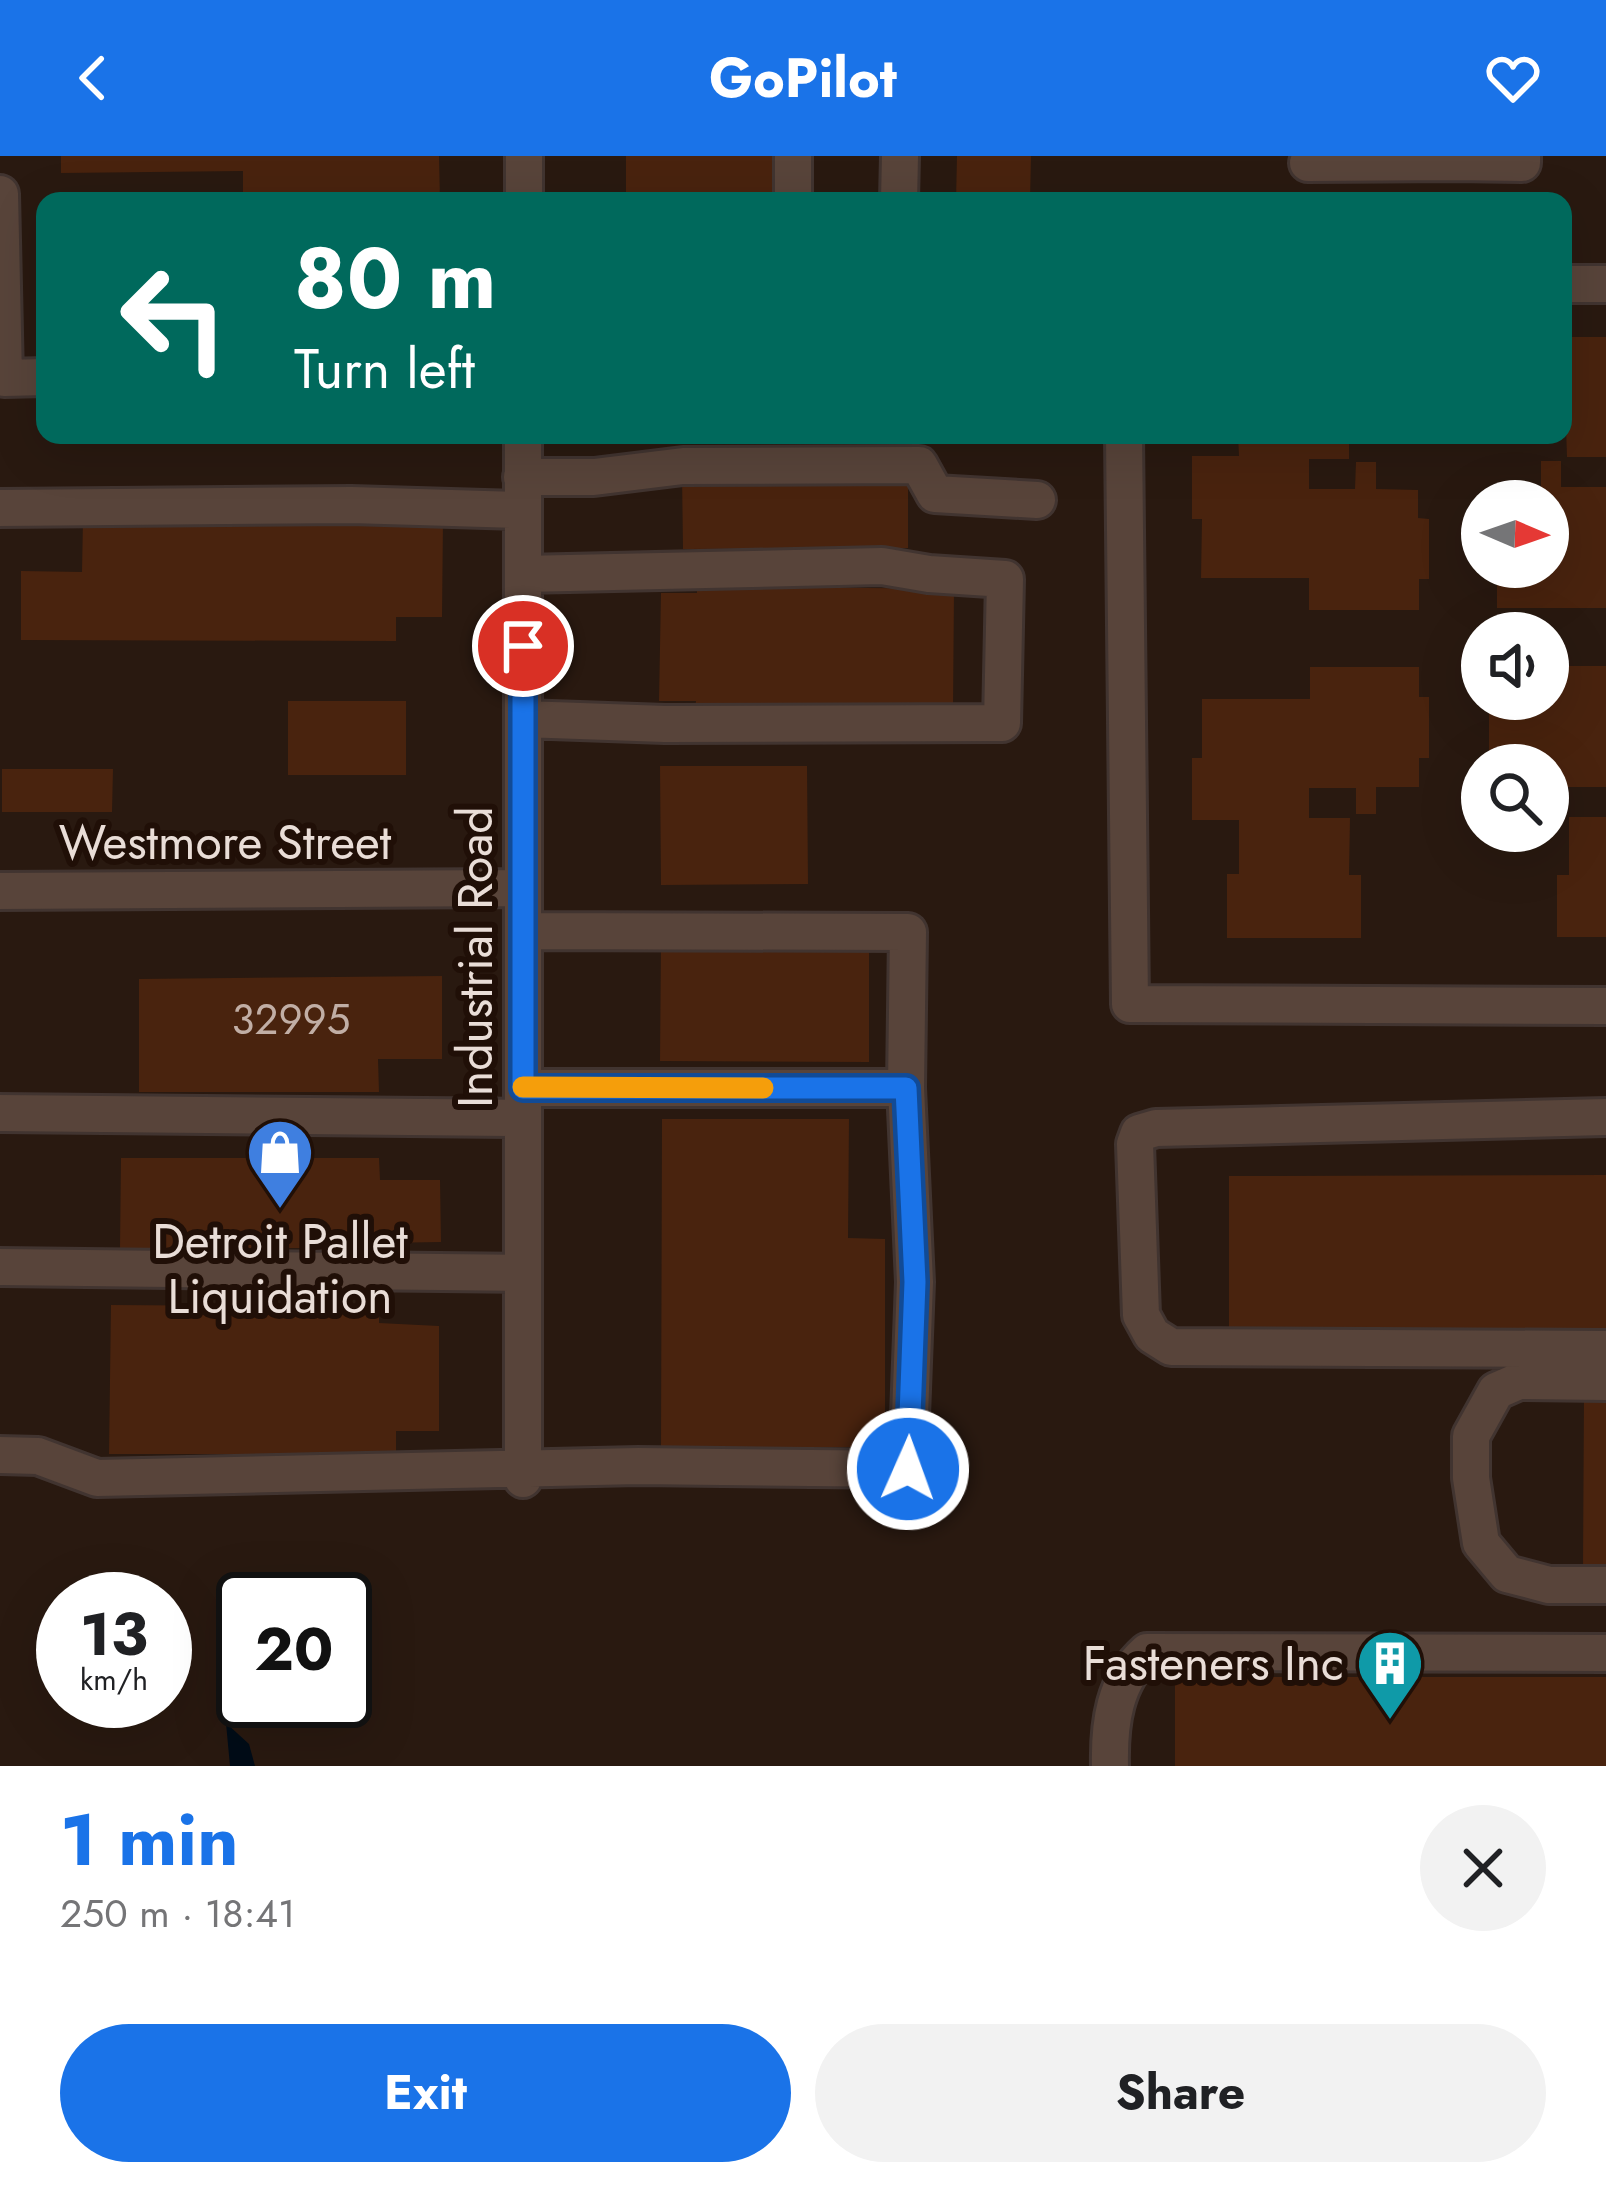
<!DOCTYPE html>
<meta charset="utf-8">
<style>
:root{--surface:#fff;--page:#f2f2f2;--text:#202124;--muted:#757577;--accent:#1a73e8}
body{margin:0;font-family:Jost,sans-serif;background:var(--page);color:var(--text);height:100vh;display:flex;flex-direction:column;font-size:45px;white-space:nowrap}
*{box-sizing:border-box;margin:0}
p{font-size:39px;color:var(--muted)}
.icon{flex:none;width:66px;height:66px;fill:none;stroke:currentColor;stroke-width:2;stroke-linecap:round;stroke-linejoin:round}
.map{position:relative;height:1610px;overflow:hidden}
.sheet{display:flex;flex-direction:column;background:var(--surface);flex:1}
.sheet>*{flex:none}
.banner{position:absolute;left:36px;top:36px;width:1536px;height:252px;border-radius:24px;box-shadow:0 12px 48px #0002;background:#00695c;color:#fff;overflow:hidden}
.needle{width:78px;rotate:92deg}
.tools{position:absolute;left:1461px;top:324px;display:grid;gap:24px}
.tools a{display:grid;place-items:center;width:108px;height:108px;border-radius:50%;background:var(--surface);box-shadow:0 12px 48px #0002;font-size:60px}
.speed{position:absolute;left:36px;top:1416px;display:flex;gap:24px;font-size:60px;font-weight:700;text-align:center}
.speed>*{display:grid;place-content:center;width:156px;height:156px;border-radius:50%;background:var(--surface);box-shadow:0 12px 48px #0002;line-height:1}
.speed small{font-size:30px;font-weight:400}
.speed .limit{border:6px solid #111;border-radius:18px;background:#fff;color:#111}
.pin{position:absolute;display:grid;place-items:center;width:102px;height:102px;color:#fff;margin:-51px;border:6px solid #fff;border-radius:50%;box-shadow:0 3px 12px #0007}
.me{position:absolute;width:132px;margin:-66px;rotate:2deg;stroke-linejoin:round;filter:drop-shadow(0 0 9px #0008)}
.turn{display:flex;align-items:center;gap:42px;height:252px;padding:0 60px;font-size:54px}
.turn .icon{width:156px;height:156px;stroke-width:2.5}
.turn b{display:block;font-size:84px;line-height:102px}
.round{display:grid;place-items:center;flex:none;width:126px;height:126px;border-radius:63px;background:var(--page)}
.head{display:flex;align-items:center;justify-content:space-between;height:204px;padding:0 60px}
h1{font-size:72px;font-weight:700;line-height:90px;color:var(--accent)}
.cta{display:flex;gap:24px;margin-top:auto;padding:24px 60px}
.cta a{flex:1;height:138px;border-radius:72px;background:var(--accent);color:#fff;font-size:48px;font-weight:700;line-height:138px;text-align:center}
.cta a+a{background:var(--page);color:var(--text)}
header{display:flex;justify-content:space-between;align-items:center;height:156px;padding:0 60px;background:var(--accent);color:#fff;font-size:54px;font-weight:700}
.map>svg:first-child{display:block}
.water{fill:#000c17}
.building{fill:#49230e}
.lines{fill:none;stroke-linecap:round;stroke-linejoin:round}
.minor-casing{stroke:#413430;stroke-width:42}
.minor{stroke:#58443a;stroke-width:36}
.route-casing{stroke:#114b97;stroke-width:30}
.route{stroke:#1a73e8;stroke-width:21}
.slow{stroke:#f59e0b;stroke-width:21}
.labels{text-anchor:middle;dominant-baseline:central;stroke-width:12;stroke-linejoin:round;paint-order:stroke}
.number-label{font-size:42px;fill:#c1aea5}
.street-label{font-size:48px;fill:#e9ddd7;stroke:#200f07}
.poi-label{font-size:48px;fill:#e9ddd7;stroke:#200f07}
</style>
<header><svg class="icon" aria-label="back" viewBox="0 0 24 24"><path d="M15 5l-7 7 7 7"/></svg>GoPilot<svg class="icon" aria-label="heart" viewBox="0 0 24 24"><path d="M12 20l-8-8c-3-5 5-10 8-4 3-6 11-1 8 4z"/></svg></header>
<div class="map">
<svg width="1606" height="1610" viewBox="0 0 1606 1610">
<rect width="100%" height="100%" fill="#291910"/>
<path class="water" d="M226,1567L249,1588L255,1610H230Z"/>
<path class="building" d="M61,0H439L440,45H243V15L61,17Z
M626,0H772V45H626Z
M957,0H1031L1030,45H956Z
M1563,181H1606V301H1567Z
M1238,279H1349V303H1309V333H1355L1356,306H1376V333L1418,334V362L1429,363V423H1419V454H1309V422H1201L1202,363H1192V300H1239Z
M1541,305H1561V331H1606V452H1497V422H1487V411H1548V345H1498V332H1541Z
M682,318H908V392L683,393Z
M83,363L443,364L442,461H396V485L21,484V415L82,416Z
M697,430L954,433L953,554L695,552L696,545H659L661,437H697Z
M1548,510H1606V631H1562V658H1548V609H1499V601H1489V543H1548Z
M1310,511H1419V541H1429V602H1419V631H1376V658H1356V632H1309V662H1350L1349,719H1361V782H1227V718H1239V664H1192V602H1202V543H1310Z
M288,545H406V619H288Z
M660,610H807L808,728L661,729Z
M2,613H113L112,656H2Z
M1569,661H1606V781H1557V719H1569Z
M661,786H869V906L660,905Z
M442,820V903H378L379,936H139V823Z
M662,963H849L848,1082L885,1083V1291H661Z
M121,1002H379L380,1024H440L441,1086L380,1087V1092H120Z
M1606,1019V1176H1229V1020Z
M111,1149L379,1151V1167L439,1170V1275H396V1298H109Z
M1584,1238L1606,1239V1412H1583Z
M1175,1521H1606V1610H1175Z"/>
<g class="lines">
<defs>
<path id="minor" d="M793,0V45
M1452,0L1455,6L1522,7V0
M1308,7L1455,6
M0,38L4,222L45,221
M524,45V0
M899,45L900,0
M1563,128H1606
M1124,279L1130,848L1606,850
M522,321H594L683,310L919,309L935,338L1037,344
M0,352L351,349L522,354
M523,563L665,568L1002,567L1005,423L929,418L882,410L523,418
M0,735L523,732
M523,932H906L908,776L523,775
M0,957L523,962
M1606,961L1156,972L1139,977L1135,988L1141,1159L1152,1179L1171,1191L1606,1193
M0,1111L523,1117
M1606,1226L1519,1225L1496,1235L1471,1280V1322L1481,1387L1507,1418L1549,1429H1606
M0,1299L38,1300L97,1322L638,1310L908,1313L915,1126L906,932
M523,1323V279
M1110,1610C1109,1568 1114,1525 1147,1496L1606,1497"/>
</defs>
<use href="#minor" class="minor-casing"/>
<use href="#minor" class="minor"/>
</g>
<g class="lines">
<defs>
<path id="route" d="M523,490V932H906L915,1126L908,1313"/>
</defs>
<use href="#route" class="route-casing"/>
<use href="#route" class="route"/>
<path class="slow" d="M523,931L763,932"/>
</g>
<defs>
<symbol id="shop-pin" viewBox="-11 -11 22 30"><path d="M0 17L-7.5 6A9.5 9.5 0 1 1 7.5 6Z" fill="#3f7fe0" stroke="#200f07"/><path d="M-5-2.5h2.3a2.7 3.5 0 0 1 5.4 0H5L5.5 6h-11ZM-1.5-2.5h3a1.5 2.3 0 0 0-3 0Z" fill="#fff"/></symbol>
<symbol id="building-pin" viewBox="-11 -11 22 30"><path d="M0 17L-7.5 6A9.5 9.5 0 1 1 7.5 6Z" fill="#0f9aa8" stroke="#200f07"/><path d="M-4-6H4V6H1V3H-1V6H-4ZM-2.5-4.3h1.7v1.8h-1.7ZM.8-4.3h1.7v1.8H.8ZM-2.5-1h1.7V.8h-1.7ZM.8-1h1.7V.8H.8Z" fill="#fff"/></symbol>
</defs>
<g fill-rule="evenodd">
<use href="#shop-pin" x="242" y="958" width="76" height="104"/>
<use href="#building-pin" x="1352" y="1469" width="76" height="104"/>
</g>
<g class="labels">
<g class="number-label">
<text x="291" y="863">32995</text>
</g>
<g class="street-label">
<text x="225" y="686">Westmore Street</text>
<text transform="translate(475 801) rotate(-90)">Industrial Road</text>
</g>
<g class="poi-label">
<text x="280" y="1085">Detroit Pallet<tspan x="280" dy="55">Liquidation</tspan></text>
<text x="1344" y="1507" text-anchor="end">Fasteners Inc</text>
</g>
</g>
</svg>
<div class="tools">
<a><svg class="needle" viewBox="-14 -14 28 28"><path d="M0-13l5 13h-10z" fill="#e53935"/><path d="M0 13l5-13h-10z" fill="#757577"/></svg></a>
<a><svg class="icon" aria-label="sound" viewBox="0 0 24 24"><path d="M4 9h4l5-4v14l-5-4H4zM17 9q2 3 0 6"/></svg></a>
<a><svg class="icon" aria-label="search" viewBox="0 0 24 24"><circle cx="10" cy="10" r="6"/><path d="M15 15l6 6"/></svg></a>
</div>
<div class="speed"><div>13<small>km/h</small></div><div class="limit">20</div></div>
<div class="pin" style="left:523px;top:490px;background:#d93025"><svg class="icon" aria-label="arrive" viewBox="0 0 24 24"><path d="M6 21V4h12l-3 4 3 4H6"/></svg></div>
<svg class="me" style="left:908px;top:1313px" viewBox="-20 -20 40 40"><circle r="17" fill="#1a73e8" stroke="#fff" stroke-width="3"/><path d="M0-11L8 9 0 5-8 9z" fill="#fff"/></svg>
<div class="banner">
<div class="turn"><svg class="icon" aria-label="left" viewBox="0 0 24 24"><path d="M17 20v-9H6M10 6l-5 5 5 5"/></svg><div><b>80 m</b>Turn left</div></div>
</div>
</div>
<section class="sheet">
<div class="head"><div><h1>1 min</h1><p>250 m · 18:41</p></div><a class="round"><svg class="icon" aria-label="close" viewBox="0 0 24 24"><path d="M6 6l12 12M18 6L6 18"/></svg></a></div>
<div class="cta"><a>Exit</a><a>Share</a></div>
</section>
